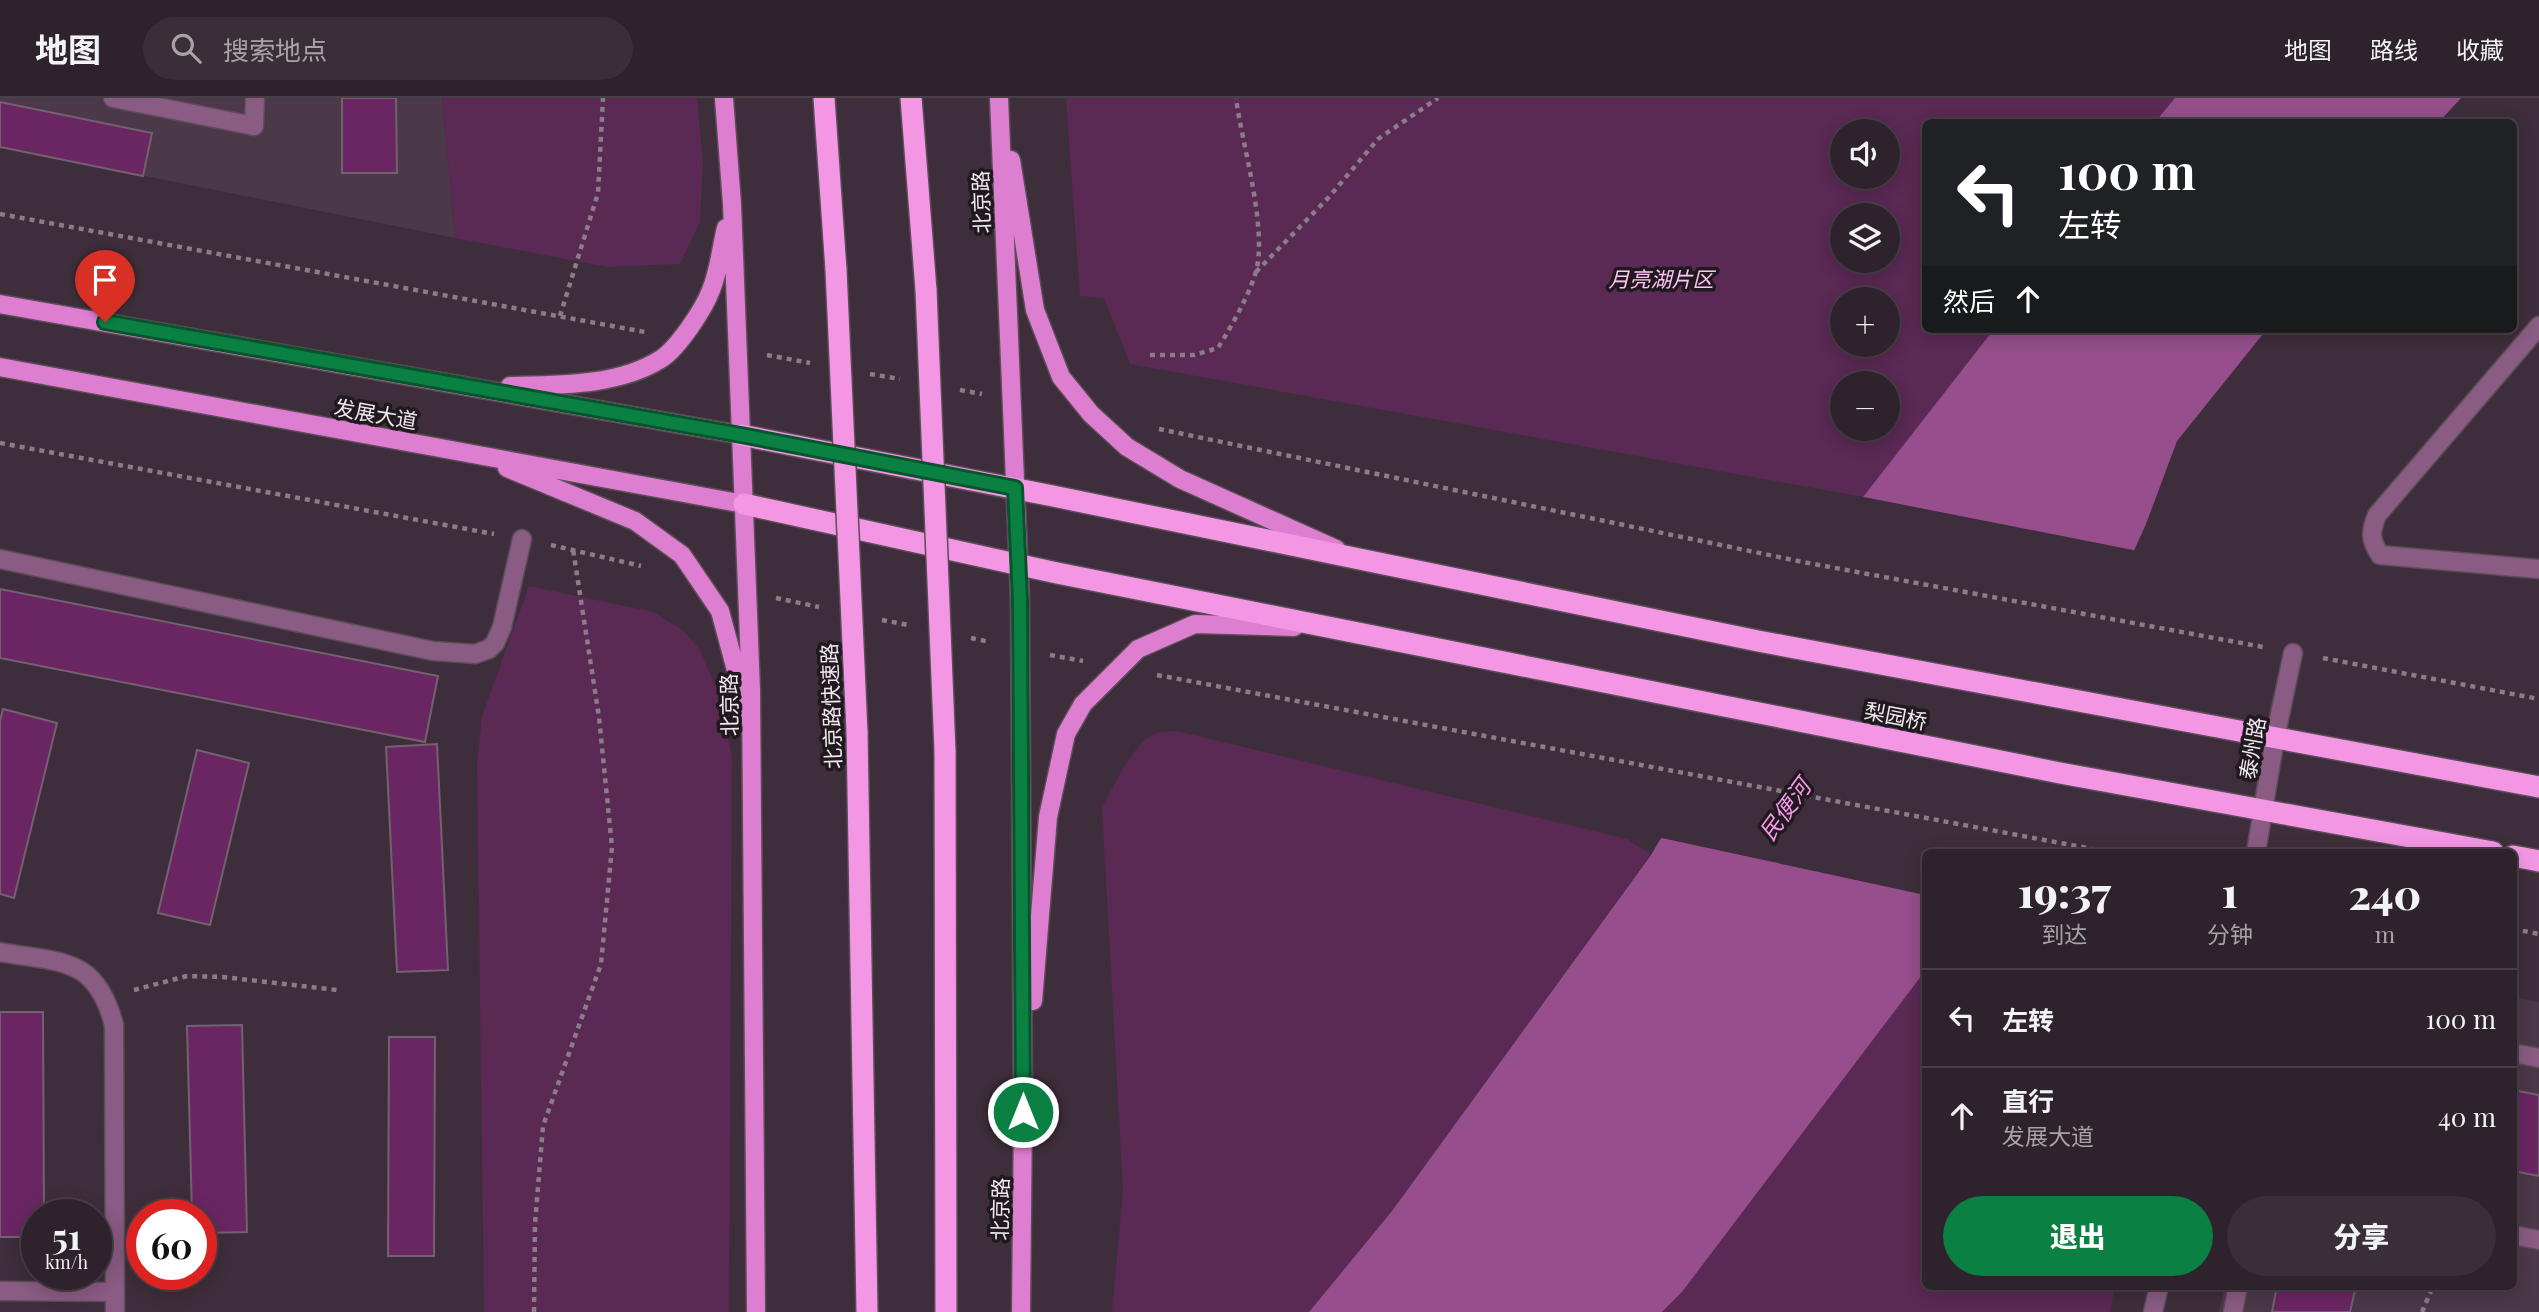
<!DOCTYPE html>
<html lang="zh">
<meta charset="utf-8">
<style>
:root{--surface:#2e222c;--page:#3a2f38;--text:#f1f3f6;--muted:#a7a4a9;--line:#493f48;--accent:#0b8043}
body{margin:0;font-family:"Playfair Display","Noto Sans SC",serif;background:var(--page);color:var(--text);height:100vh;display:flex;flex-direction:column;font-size:26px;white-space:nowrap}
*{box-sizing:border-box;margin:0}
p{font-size:23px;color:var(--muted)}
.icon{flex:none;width:38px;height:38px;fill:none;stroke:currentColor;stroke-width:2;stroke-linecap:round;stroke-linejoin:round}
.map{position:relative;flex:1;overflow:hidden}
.side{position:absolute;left:1922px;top:751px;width:595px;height:441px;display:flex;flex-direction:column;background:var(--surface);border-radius:10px;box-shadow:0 4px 18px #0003,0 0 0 2px var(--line)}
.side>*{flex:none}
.banner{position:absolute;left:1922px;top:21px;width:595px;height:214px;border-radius:10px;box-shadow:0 4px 18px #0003,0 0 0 2px var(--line);background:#202124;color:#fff;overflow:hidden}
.controls{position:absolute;left:1830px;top:21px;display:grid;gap:14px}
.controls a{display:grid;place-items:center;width:70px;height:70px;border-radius:50%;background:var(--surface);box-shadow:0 4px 18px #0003,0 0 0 2px var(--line);font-size:35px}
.speed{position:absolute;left:21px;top:1101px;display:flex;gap:14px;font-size:35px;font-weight:700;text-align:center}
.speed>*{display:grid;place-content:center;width:91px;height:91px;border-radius:50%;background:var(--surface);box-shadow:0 4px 18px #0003,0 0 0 2px var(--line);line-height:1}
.speed small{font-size:18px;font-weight:400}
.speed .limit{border:10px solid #d22;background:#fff;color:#111}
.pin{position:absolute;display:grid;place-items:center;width:60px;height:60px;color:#fff;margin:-72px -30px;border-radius:50% 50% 50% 0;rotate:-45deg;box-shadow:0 0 7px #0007}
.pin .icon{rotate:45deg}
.me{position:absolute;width:77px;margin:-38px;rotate:0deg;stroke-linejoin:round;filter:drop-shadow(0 0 5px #0008)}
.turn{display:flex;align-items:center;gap:24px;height:147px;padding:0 21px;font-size:32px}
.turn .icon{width:91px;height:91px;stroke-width:2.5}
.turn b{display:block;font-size:49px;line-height:60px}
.then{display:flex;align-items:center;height:66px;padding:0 21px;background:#0003;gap:14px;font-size:26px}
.eta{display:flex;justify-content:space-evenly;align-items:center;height:119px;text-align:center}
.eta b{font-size:42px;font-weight:800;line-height:49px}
.primary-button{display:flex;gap:14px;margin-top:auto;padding:14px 21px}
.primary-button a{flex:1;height:80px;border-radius:42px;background:var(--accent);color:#fff;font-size:28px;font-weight:800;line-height:80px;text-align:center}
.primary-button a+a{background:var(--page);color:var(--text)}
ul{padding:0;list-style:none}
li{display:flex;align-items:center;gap:21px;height:98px;padding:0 21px;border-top:2px solid var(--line)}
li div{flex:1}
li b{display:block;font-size:26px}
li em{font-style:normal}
header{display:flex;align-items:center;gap:42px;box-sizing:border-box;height:98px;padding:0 35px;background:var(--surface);border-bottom:2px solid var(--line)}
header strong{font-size:33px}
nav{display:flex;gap:38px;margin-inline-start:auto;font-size:24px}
.search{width:490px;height:63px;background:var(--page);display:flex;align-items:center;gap:18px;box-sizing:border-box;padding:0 24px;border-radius:38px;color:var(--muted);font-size:26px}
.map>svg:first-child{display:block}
.built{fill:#4b3848}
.green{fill:#5a2954;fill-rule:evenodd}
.water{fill:#964f8c}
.pier{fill:#3e2e3b}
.building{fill:#6a2662;stroke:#73616f;stroke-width:2}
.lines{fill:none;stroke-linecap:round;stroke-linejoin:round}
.minor-casing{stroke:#5b4c58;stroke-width:21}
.major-casing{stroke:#5b4c58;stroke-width:21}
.highway-casing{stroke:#5b4c58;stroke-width:24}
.path{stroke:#8a7d88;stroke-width:4.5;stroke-dasharray:5 5;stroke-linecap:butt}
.minor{stroke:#8a5b83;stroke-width:18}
.major{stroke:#de7ed0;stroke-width:18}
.highway{stroke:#f397e5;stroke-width:21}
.highway-bridge-casing{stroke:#5b4c58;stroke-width:24;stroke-linecap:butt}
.highway-bridge{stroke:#f397e5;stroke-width:21}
.route-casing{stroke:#07532c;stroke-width:18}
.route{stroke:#0b8043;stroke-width:12}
.labels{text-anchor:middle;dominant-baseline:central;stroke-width:7;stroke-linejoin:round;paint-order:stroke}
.street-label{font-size:21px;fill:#f1e7ef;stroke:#20191f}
.park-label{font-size:21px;font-style:italic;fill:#fec3f4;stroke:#20191f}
.water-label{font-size:23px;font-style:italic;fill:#f897e9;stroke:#20191f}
</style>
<header>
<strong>地图</strong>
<div class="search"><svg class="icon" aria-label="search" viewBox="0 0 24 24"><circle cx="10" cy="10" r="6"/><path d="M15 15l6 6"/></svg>搜索地点</div>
<nav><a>地图</a><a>路线</a><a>收藏</a></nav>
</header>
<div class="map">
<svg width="2539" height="1214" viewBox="0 0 2539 1214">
<rect width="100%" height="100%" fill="#3e2e3b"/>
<path class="built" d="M0,0H442L455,140L0,49Z
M2513,899L2539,904V1214H2219L2225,1188H2513Z"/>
<path class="green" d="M442,0H697L703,65L700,124L680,166L607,169L455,140Z
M1066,0H2175L2155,24H1925V231H1994L1863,399L1130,266L1104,200L1080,198ZM1843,33H1888V79H1843ZM1843,117H1888V163H1843ZM1843,201H1888V247H1843ZM1843,285H1888V331H1843Z
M529,488L654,514L684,533L700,552L716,590L732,657L729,1214H484L477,665L482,618Z
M1177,633L1627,741L1651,756L1392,1113L1309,1214H1112L1123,1092L1102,710C1112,691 1134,644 1154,636C1160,633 1170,634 1177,633Z
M1925,873V1188H2115L2110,1214H1662L1682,1194Z"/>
<path class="water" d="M2175,0H2461L2439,24H2155Z
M1994,231H2267L2177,343L2146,426L1998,754H1925V873L1682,1194L1662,1214H1309L1392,1113L1651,757L1863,399Z"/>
<path class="pier" d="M1859,398L2138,453L2002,754H1925V797L1657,739Z"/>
<path class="building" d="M342,0H396L397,75H342Z
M0,4L152,35L143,78L0,49Z
M0,491L438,578L425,644L0,560Z
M3,611L57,625L14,800L0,796V623Z
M437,646L448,872L397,874L386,649Z
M197,652L249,665L210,827L158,815Z
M0,914H43L44,1116H37V1139H0Z
M242,927L247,1134L201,1135V1116H192L187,928Z
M389,939H435L434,1158H388Z
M2513,992L2539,997V1078L2513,1073Z
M2277,1188H2356L2350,1214H2272Z"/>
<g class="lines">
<defs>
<path id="minor" d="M113,0L254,28L255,0
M2539,228L2377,417C2370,434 2370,442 2380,457L2539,471
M0,461L433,553L475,556L489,551L495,545L502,529L522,441
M2256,754L2275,640L2293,555
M0,854C61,865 96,858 114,927L115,1214
M2513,955L2539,960
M2513,1137L2539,1142
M0,1193L115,1194
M2153,1214L2159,1188
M2233,1214L2238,1188"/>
<path id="major" d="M724,0L732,106L751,592L756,1214
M999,0L1020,502L1023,1014L1021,1214
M1011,62L1035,212L1061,279L1091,316L1127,349L1180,381L1336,451
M0,206L741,337
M0,269L744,406
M510,288C559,287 618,288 661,261C678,250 704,211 711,192C719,173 721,150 726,130
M507,370L635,423L682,457L720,513L737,576L742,617
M1033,903L1048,719L1066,636L1083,606L1138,551L1195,526L1294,529"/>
<path id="highway" d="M824,0L836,172
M911,0L926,192
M741,337L1053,398L1758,543L2539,689
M744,406L1057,475L2060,675L2493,754
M857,634L867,1214
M945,653L946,1214
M2513,758L2539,763"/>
</defs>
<use href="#minor" class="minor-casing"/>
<use href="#major" class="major-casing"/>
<use href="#highway" class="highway-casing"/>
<path class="path" d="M0,116L645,234
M1256,174L1329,99L1378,41L1438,0
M560,218L598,95L603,0
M767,257L810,265
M1150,257H1194L1218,250C1232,227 1246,203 1255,177C1269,134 1242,47 1236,0
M870,276L900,281
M960,292L982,296
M1159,331L1803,464L2263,549
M0,345L494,436
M551,447L641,468
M776,500L819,509
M882,522L908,527
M971,540L990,544
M1050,557L1083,563
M2323,560L2539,601
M1157,577L2109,754
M2513,831L2539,836
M134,892L187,878L223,879L337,892
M534,1214L535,1126L543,1028L601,866L612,749L599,619L573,451
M2422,1214L2433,1188"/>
<use href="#minor" class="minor"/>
<use href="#major" class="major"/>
<use href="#highway" class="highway"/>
<defs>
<path id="highway-bridge" d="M836,172L857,634
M926,192L945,653"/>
</defs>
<use href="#highway-bridge" class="highway-bridge-casing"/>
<use href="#highway-bridge" class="highway-bridge"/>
</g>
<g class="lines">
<defs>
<path id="route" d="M105,224L741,337L1015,390L1020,502L1023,1014"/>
</defs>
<use href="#route" class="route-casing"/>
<use href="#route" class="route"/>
</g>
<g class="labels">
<g class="street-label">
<text transform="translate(980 104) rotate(-92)">北京路</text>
<text transform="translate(376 315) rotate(10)">发展大道</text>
<text transform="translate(728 607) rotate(-91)">北京路</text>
<text transform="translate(830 608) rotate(-92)">北京路快速路</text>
<text transform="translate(1896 617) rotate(11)">梨园桥</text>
<text transform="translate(2251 650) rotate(-80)">泰州路</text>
<text transform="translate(999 1111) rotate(-89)">北京路</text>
</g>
<g class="park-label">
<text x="1661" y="180">月亮湖片区</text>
</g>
<g class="water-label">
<text transform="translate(1784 711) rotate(-54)">民便河</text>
</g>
</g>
</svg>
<div class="controls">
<a><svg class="icon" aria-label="sound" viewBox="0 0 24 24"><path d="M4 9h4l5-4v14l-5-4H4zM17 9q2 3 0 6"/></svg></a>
<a><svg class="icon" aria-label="layers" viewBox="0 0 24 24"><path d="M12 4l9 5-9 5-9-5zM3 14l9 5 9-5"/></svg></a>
<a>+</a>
<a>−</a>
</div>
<div class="speed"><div>51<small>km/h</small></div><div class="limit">60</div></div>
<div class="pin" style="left:105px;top:224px;background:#d93025"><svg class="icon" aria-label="arrive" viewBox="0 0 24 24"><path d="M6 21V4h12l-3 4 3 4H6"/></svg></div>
<svg class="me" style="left:1023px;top:1014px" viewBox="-20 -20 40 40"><circle r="17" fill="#0b8043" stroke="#fff" stroke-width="3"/><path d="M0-11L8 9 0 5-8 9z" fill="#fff"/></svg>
<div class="banner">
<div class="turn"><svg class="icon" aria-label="left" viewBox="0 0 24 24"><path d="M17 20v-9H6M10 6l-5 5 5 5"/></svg><div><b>100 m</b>左转</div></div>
<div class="then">然后<svg class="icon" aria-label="ahead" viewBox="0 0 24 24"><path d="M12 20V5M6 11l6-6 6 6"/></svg></div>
</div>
<section class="side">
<div class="eta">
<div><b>19:37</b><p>到达</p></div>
<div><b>1</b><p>分钟</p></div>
<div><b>240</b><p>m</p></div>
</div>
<ul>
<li><svg class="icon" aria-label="left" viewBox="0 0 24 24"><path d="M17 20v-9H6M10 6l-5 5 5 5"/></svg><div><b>左转</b></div><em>100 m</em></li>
<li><svg class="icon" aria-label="ahead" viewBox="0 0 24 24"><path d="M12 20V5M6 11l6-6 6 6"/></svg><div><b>直行</b><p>发展大道</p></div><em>40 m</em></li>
</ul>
<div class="primary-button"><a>退出</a><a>分享</a></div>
</section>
</div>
